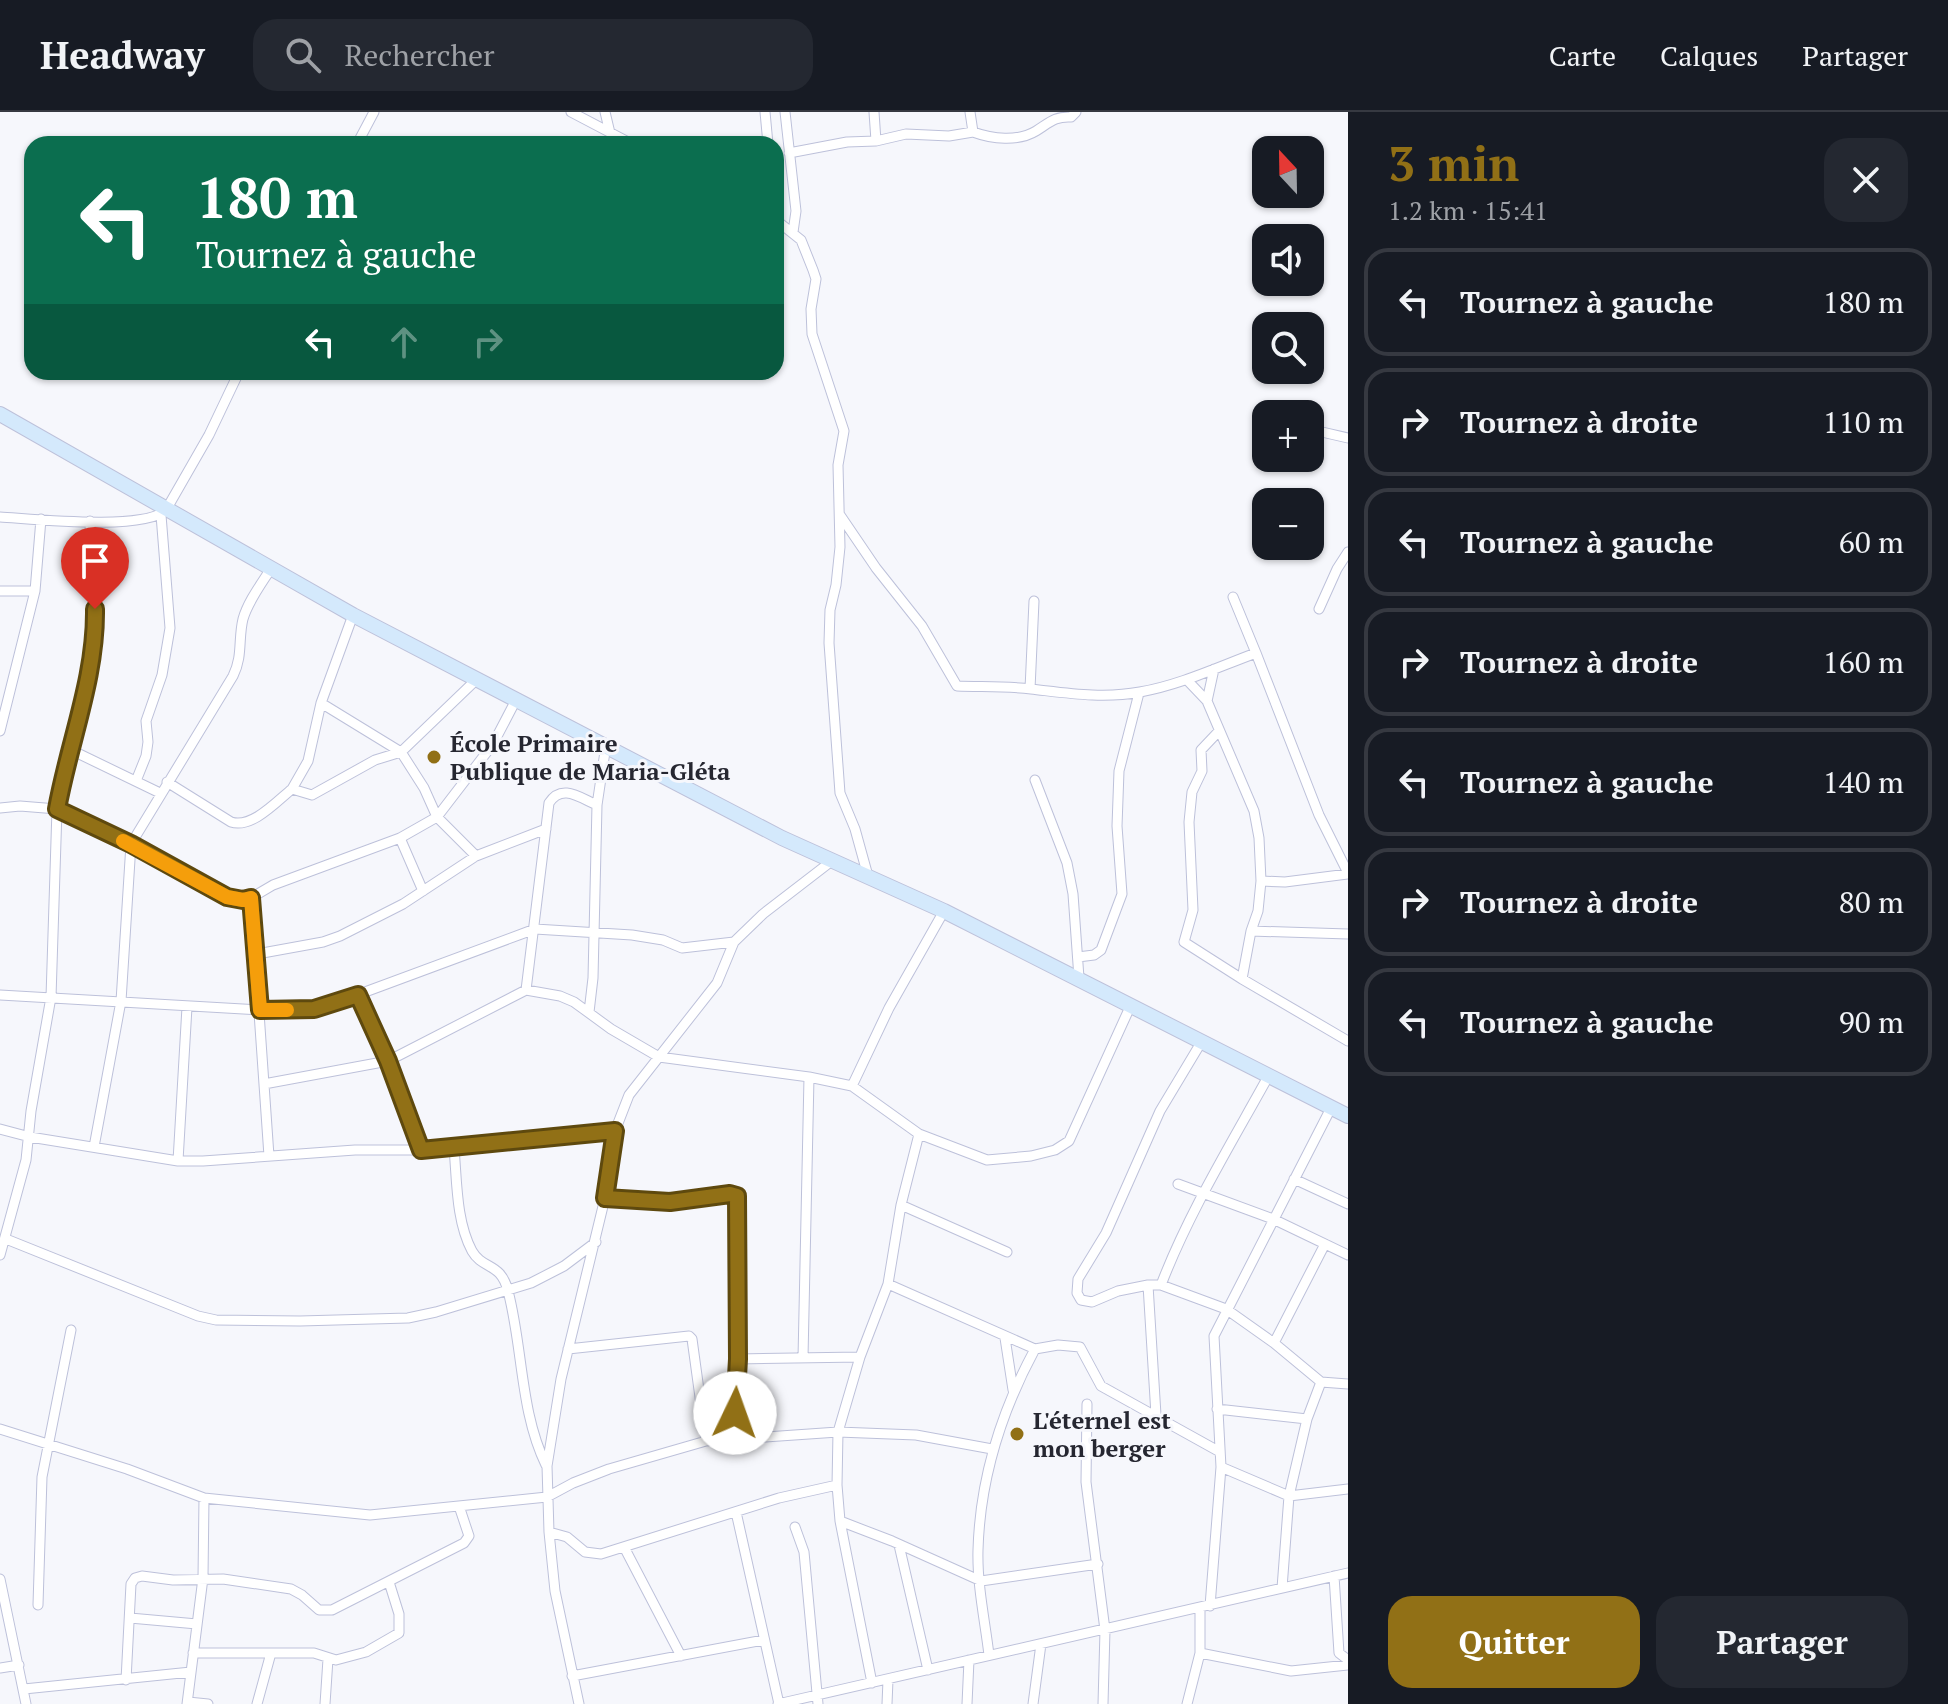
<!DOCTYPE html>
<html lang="fr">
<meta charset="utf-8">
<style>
:root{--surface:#171b24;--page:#242831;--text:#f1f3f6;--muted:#9ea1a6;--line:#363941;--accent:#917016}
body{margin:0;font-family:"PT Serif",serif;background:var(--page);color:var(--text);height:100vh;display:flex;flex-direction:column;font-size:30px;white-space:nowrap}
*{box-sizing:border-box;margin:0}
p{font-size:26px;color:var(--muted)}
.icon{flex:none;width:44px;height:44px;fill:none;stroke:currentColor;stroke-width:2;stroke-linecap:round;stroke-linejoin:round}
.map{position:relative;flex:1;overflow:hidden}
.side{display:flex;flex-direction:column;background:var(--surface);width:600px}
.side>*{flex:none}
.banner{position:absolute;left:24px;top:24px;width:760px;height:244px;border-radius:24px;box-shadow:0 2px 6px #0004;background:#0b6e4f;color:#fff;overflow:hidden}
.needle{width:52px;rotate:338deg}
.tools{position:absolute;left:1252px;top:24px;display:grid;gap:16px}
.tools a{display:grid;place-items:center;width:72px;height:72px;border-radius:16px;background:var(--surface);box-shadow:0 2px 6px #0004;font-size:40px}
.pin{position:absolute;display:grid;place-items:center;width:68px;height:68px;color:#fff;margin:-82px -34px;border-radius:50% 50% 50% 0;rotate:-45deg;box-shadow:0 0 8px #0007}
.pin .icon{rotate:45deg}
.me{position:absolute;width:88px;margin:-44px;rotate:3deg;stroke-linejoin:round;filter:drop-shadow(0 0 6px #0008)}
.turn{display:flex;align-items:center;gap:28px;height:168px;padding:0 40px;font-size:36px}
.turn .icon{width:104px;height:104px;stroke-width:2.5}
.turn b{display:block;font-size:56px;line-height:68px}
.lanes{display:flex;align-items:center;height:76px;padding:0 40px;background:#0003;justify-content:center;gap:40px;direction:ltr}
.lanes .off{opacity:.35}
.round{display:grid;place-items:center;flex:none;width:84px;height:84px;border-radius:24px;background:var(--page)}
.headline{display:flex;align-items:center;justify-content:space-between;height:136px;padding:0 40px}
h1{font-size:48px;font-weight:700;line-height:60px;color:var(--accent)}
.action{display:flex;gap:16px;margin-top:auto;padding:16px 40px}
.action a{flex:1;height:92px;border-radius:24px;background:var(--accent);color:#fff;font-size:32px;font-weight:700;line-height:92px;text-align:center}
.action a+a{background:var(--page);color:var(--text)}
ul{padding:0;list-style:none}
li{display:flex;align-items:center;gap:24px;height:108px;margin:0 16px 12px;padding:0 24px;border:4px solid var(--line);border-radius:24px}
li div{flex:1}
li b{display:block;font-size:30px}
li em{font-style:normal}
header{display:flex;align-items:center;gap:48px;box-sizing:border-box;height:112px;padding:0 40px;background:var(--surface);border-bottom:2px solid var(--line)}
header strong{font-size:38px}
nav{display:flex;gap:44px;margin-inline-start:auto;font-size:28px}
.search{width:560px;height:72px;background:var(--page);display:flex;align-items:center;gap:20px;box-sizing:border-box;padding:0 28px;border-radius:24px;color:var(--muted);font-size:30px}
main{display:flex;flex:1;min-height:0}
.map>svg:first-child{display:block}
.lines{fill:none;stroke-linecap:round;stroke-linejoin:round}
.street-casing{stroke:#bdc1da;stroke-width:11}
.secondary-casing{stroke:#bdc1da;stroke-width:16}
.street{stroke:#fff;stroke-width:9}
.secondary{stroke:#d4e9fc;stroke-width:14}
.route-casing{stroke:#5e490e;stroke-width:20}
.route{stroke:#917016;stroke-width:14}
.slow{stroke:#f59e0b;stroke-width:14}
.poi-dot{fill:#917016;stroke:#f6f7fc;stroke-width:3}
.labels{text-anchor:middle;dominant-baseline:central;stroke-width:6;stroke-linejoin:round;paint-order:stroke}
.poi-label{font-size:24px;font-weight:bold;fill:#262731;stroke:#f6f7fc;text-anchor:start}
</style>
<header>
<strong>Headway</strong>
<div class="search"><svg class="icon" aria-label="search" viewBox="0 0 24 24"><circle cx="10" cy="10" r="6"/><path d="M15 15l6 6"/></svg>Rechercher</div>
<nav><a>Carte</a><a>Calques</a><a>Partager</a></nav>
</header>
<main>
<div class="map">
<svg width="1348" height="1592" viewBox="0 0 1348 1592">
<rect width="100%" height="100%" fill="#f6f7fc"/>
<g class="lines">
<defs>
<path id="street" d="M571,0L632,32
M605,0L610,21
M765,0L768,32
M785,0L796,99L793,120
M874,0L876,29
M973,20C992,27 1018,30 1036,19C1049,11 1055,4 1071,5L1076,0
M357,32L374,0
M789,41L847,30L876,29L906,22L949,24L973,20L970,0
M776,108L801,128L813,158L816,167L811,197L812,222L844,319L838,353L840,435L836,473L830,498L829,531L840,681L855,717L868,764
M1322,320L1348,326
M840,403L876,456L922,514L957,574C981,575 1007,574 1031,577C1067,581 1103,587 1140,580C1180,573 1218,555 1256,541L1319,703L1348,761
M0,405C34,407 144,419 166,398L209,323L239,260
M0,479H35
M1233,485L1256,541
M1319,497L1337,457L1348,440
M1214,557L1207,589L1254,699L1259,726L1261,769L1258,799L1251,819L1242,867L1348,929
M1187,568L1207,589
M1030,577L1034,489
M321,591L401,640L424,676L437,705L476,744
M0,619L35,479L41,407
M1219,619L1201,638L1202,659L1192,680L1189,710L1193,798L1184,830L1242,867
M69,637L160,681
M1035,668L1067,751L1073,782L1079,866
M136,669L146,644L148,630L146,609L162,563L170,516L161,403
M167,670L231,710C252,717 277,689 292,677L312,683L375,648L401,640L477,567
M292,677L308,649L321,591L353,503
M0,696L20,694L57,697L131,732L227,785L243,788L251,786L273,773L400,726L437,705L493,632L517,586
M400,726L423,779
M1261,769L1285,770L1348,762
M251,786L269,1044
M1251,819L1348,822
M257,842L323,830L340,824L403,792L476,744L546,717
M1078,845L1094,843L1101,838L1122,782L1117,714L1119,659L1139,581
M526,878L549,691C562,671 580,686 597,693
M0,883L260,898L314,897L338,890L535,817L632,823L663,828L682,836L734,830
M358,883L388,949L421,1038
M589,900L593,866L597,693L606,633
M1202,929L1160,999L1106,1121L1078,1167L1077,1181L1081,1188L1092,1190L1118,1179L1148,1173H1161L1226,1197L1274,1231L1321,1270L1348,1272
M264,972L388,949L526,878L560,884L574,890L611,917L659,945L809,965L852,974L919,1022L987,1048L1031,1044L1055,1038L1069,1029L1130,895
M852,974L889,896L944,799
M0,1017L30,1025L178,1049H203L355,1038H435L615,1019
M94,1035L121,889L131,732L233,564C243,544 238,527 243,507C248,489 262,471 272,455
M454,1036C457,1069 456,1109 472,1139C483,1158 501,1150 508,1179C523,1236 520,1300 546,1353
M178,1049L187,895
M1294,1067L1348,1092
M1178,1072L1273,1107L1348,1143
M605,1086L670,1090L730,1082L737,1084L738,1247L734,1328
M901,1093L1007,1140
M6,1127L198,1204L216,1208L300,1209L408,1206L436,1200L531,1171L564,1154L596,1130
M0,1143L26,1048L31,999L51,885L57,697L63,663L94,540L95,497L91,457L90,409
M888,1172L1035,1237L1058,1233L1080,1235L1101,1274L1220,1340
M1148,1173L1156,1303
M1161,1173C1189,1100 1231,1032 1269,963
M1005,1226L1013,1278
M1274,1231L1325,1132
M568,1237L689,1224L692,1227L706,1329
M803,1246L809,965
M738,1247L860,1245
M1087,1292L1086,1370L1105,1518L1103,1592
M1217,1297L1307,1307
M0,1317L127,1357L204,1386L370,1403L547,1385L573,1371L609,1357L706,1329L838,1320L916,1323L992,1337
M1221,1355L1289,1384L1348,1377
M736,1400L779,1592
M840,1409L892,1429L981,1469L1098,1452
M795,1415L804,1440L818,1592
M549,1420L567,1425L585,1440L601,1442L779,1386L837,1373
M899,1433L928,1558
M624,1435L681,1544
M1334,1464L1339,1541L1348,1548
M0,1467L26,1592
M1282,1476L1289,1384L1307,1307L1321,1270
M38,1493L42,1365L71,1218
M1210,1494L1221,1355L1214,1224L1331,996
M130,1506L197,1512
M193,1541H314L336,1548L366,1540L399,1521V1502L389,1470
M1200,1541L1291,1559L1348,1553
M989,1543C985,1509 977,1473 978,1438C980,1367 1001,1300 1035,1237
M0,1556L19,1553
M572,1564L764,1528
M126,1568L131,1472L135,1466L142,1464L173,1468L223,1467L291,1477L302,1483L319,1498H332L464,1431L469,1424L459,1394
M872,1571L840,1409L837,1373L838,1320L860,1245L888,1172L901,1093L919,1022
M24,1577L191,1560
M188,1590L208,1592
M187,1592L203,1466L204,1386
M257,1592L271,1541
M325,1592L328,1547
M579,1592L555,1479L549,1420L547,1354L561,1267L605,1086L615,1019L629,983L717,871L734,830L763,802L833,748
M778,1592L1348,1461
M887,1592L888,1568
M967,1592L969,1548
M1033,1592L1041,1532
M1187,1592L1200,1541V1497"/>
<path id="secondary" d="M0,302L353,503L782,726L944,799L1348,1004"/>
</defs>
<use href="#street" class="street-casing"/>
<use href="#secondary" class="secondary-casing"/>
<use href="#street" class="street"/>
<use href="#secondary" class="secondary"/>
</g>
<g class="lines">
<defs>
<path id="route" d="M95,497C96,566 69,630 57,697L131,732L227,785L243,788L251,786L260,898L314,897L358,883L388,949L421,1038L615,1019L605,1086L670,1090L730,1082L737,1084L738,1247L735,1301"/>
</defs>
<use href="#route" class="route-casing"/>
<use href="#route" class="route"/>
<path class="slow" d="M123,729L227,785L243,788L251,786L260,898H287"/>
</g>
<g class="poi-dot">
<circle cx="434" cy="645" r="8"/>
<circle cx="1017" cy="1322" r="8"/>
</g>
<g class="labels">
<g class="poi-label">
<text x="450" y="631">École Primaire<tspan x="450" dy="28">Publique de Maria-Gléta</tspan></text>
<text x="1033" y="1308">L'éternel est<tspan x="1033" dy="28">mon berger</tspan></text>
</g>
</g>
</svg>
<div class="tools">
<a><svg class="needle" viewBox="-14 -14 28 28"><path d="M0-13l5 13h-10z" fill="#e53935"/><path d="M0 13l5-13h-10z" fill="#9ea1a6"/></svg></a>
<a><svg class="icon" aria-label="sound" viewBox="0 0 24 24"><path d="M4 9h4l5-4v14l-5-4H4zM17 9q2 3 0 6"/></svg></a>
<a><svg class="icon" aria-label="search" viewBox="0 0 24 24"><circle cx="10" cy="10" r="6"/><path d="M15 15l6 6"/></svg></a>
<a>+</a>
<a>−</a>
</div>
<div class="pin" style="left:95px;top:497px;background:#d93025"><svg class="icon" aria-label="arrive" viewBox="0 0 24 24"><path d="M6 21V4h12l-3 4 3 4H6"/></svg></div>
<svg class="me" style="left:735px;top:1301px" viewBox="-20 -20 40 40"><circle r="19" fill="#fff"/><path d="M0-13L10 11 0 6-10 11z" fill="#917016"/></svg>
<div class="banner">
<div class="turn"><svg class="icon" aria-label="left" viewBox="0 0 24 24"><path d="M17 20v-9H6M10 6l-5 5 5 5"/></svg><div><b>180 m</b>Tournez à gauche</div></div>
<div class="lanes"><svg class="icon" aria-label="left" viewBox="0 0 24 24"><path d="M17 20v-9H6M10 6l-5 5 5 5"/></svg><svg class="icon off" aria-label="ahead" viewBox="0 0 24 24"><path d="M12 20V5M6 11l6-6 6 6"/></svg><svg class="icon off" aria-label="right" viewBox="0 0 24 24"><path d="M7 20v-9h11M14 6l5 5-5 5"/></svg></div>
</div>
</div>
<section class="side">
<div class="headline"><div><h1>3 min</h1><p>1.2 km · 15:41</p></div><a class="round"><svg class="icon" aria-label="close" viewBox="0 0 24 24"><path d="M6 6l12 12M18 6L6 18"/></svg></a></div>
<ul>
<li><svg class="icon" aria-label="left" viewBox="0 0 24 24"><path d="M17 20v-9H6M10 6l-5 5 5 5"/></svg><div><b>Tournez à gauche</b></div><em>180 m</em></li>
<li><svg class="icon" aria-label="right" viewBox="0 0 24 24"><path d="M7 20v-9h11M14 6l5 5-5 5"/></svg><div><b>Tournez à droite</b></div><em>110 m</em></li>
<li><svg class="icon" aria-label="left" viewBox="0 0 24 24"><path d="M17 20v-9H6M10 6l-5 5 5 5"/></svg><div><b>Tournez à gauche</b></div><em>60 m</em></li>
<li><svg class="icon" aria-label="right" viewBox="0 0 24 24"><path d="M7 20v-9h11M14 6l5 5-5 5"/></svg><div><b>Tournez à droite</b></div><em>160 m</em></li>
<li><svg class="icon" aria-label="left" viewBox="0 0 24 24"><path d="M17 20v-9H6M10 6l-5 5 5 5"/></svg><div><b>Tournez à gauche</b></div><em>140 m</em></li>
<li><svg class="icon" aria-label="right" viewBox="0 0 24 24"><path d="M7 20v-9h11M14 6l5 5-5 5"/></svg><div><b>Tournez à droite</b></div><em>80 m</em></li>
<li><svg class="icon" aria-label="left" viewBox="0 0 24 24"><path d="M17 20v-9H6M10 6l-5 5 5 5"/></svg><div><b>Tournez à gauche</b></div><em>90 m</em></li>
</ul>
<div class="action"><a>Quitter</a><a>Partager</a></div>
</section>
</main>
